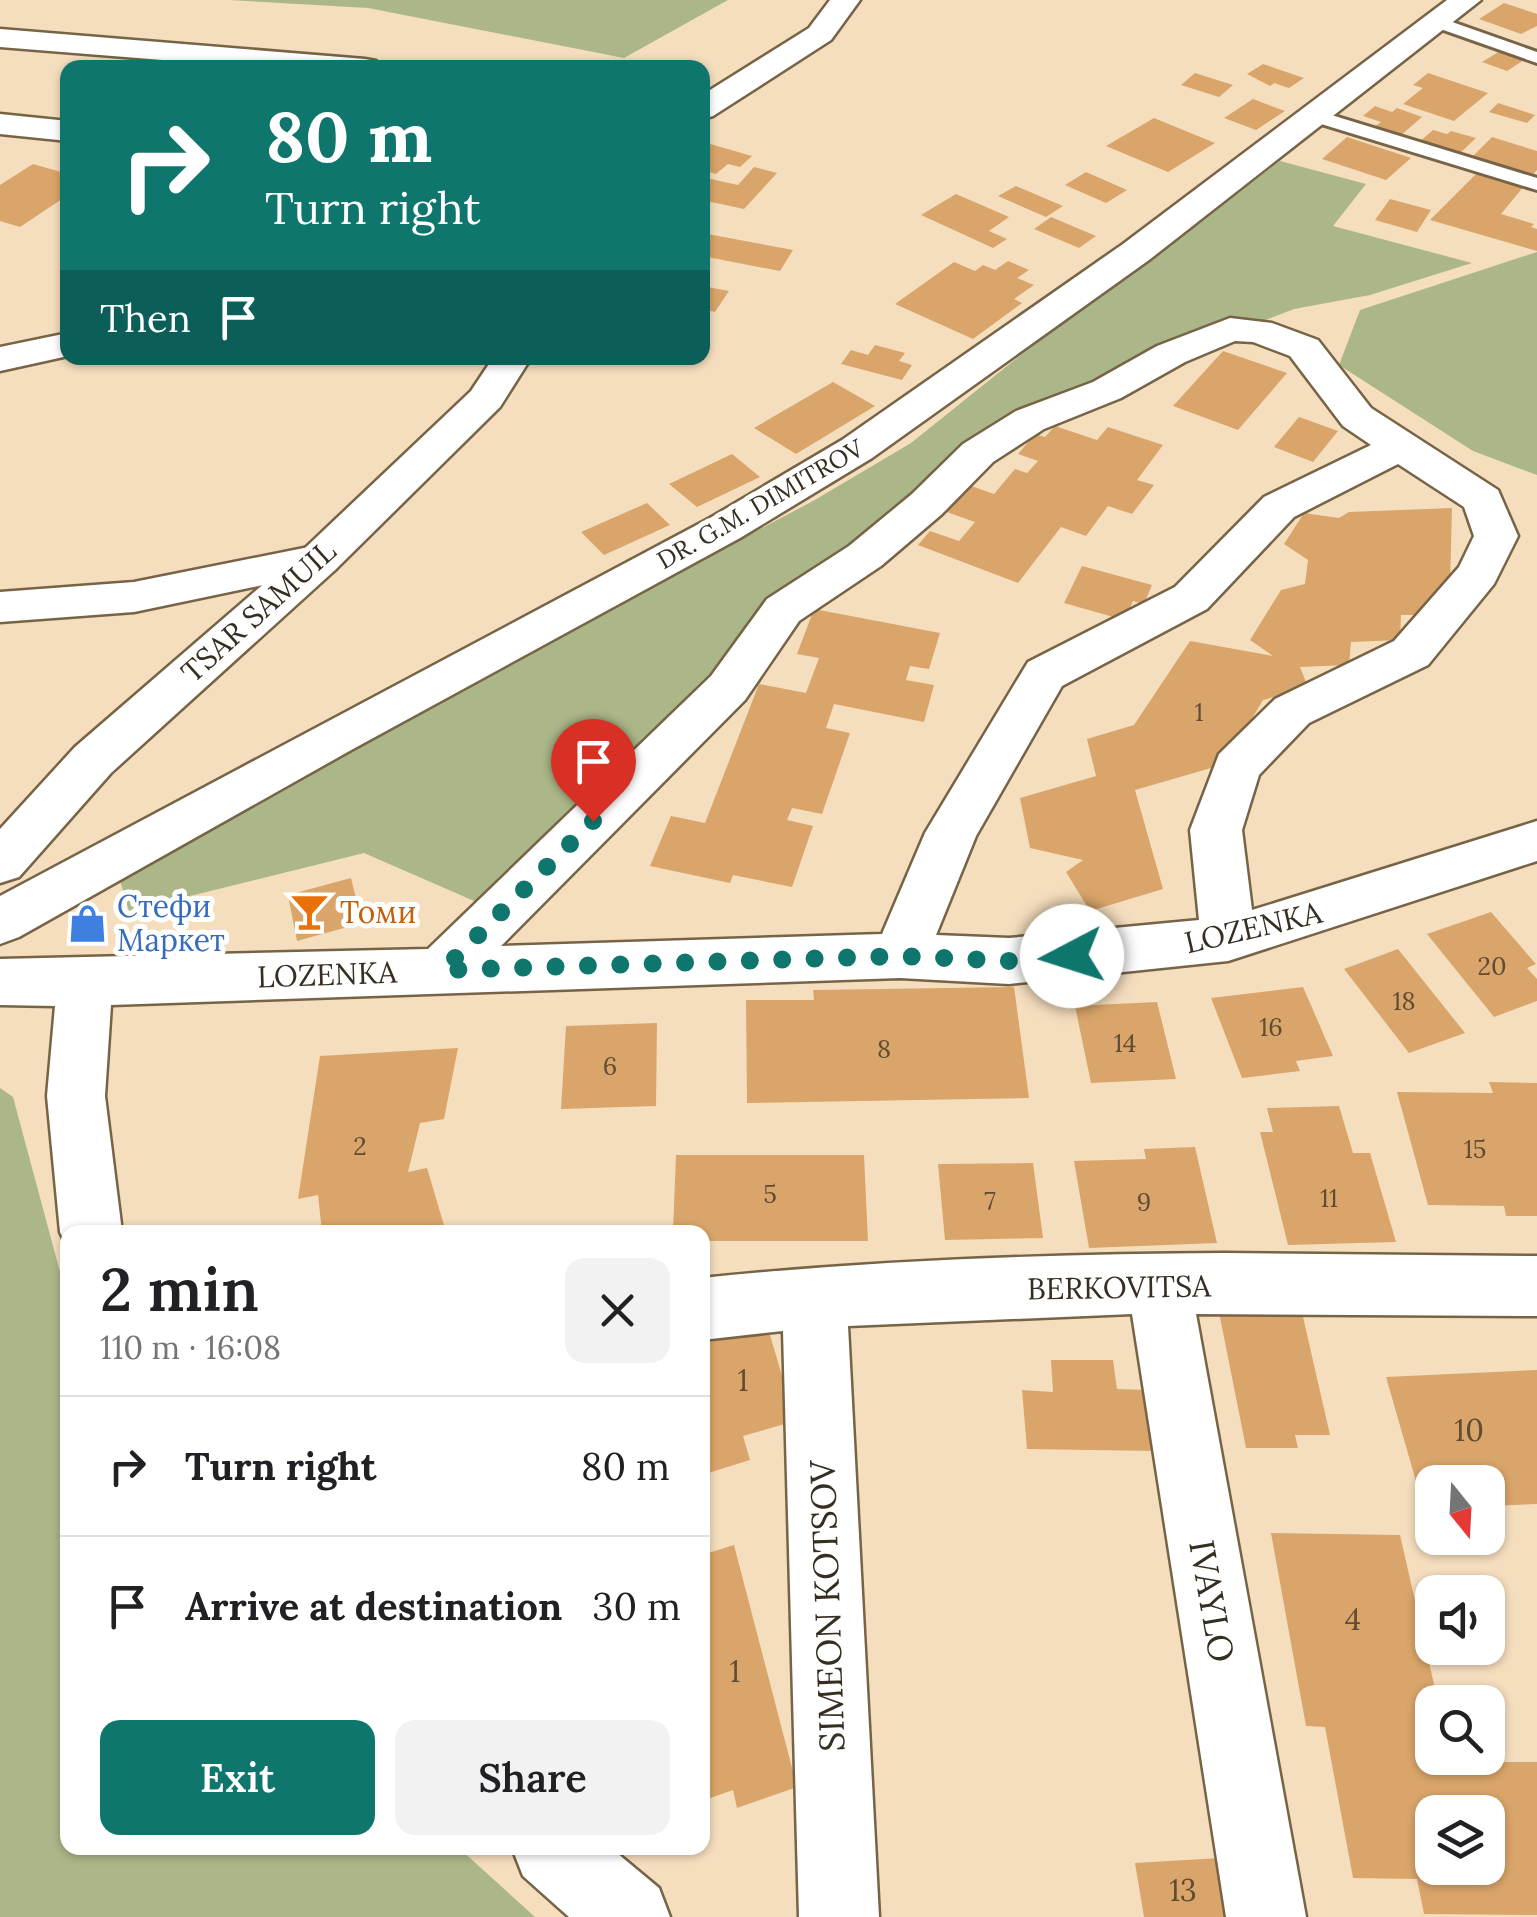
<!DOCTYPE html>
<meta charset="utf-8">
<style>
:root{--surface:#fff;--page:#f2f2f2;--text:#202124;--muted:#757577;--line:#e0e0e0;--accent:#0f766e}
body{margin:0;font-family:Lora,serif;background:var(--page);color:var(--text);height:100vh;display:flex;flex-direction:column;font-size:38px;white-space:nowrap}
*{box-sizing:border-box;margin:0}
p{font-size:32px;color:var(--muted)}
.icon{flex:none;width:55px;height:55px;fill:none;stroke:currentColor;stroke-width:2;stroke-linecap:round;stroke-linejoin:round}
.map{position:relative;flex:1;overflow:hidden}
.details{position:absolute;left:60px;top:1225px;width:650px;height:630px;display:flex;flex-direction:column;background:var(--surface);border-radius:20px;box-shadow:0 2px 8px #0004}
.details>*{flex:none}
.guide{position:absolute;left:60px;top:60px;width:650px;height:305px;border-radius:20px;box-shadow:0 2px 8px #0004;background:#0f766e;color:#fff;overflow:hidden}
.needle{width:65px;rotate:162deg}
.controls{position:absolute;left:1415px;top:1465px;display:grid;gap:20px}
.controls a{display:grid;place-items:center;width:90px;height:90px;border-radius:20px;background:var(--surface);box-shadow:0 2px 8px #0004;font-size:50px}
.pin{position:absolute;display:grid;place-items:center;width:85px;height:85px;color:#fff;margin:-102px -42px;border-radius:50% 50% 50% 0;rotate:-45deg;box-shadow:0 0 10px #0007}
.pin .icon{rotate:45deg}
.me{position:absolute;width:110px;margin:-55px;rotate:265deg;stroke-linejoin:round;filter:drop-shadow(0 0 8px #0008)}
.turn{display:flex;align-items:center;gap:35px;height:210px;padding:0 40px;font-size:45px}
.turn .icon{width:130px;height:130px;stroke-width:2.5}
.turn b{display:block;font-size:70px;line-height:85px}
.then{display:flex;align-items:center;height:95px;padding:0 40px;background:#0003;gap:20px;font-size:38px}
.round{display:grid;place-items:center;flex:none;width:105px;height:105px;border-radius:20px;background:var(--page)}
.head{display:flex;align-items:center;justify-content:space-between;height:170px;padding:0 40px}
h1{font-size:60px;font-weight:600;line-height:75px}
.button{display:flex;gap:20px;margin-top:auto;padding:20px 40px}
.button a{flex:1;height:115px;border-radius:20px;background:var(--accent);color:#fff;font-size:40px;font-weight:600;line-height:115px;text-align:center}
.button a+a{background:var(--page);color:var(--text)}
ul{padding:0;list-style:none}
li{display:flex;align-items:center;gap:30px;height:140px;padding:0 40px;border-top:2px solid var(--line)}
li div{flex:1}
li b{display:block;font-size:38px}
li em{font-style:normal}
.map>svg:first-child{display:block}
.green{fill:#abb789}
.building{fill:#daa56a;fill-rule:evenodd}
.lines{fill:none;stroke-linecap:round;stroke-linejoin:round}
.lane-casing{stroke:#776346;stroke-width:6}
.street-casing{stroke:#776346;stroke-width:5}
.secondary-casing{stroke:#776346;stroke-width:5}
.lane{fill:#fff;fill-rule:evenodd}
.street{fill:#fff;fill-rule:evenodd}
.secondary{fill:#fff;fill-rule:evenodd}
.route{stroke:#0f766e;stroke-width:18;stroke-dasharray:0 32.4}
.labels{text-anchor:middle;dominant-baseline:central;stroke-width:10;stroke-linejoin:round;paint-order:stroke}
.far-street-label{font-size:25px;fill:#372e22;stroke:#fff}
.number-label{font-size:25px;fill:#604c34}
.street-label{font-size:30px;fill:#372e22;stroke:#fff}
.shop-label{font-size:30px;fill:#366cbe;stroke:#fff;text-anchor:start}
.food-label{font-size:30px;fill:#c56008;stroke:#fff;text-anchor:start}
.near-number-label{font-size:30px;fill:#604c34}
.near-street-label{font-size:35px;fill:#372e22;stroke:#fff}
</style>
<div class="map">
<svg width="1537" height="1917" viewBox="0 0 1537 1917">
<rect width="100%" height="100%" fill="#f5debe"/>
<path class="green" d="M229,0H728L624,58L368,8Z
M1280,161L1366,184L1333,226L1472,263L1370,295L1294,309L1068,396L993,432L844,548L624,758L481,904L364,853L129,911L118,874L259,794L813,501L911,443L1017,358Z
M1537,252V475L1473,451L1339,365L1360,310Z
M0,1088L13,1097L67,1298L68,1848H459L535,1917H0Z"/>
<path class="building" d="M1504,3L1537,14V26L1521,34L1479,19Z
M1500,51L1524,60L1507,71L1482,62Z
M1263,64L1304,78L1289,88L1274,83L1270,86L1247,74Z
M1195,73L1233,85L1219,97L1181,85Z
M1428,73L1488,93L1454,121L1403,104L1423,88L1413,85Z
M1253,99L1285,111L1256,130L1224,118Z
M1498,103L1535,115L1527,123L1489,112Z
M1375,106L1392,112L1397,108L1422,117L1400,136L1374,127L1381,122L1363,116Z
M1154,118L1215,143L1168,172L1106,146Z
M1433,130L1447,134L1451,131L1476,138L1457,156L1418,143Z
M1347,137L1411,158L1386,180L1322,159Z
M1492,137L1537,151V170L1528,180L1468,161Z
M710,144L752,156L740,167L728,164L716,174L702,170V150Z
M33,164L68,174V195L20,227L0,221V185Z
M754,167L777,173L744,209L702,200V177L738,185Z
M1086,172L1127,190L1106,203L1065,185Z
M1478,172L1524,186L1501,214L1534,224L1531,227L1537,229V251L1430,220Z
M1016,186L1063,206L1046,217L998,196Z
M956,194L1009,217L989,231L1007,239L993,248L921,215Z
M1390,199L1431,210L1417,232L1375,220Z
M1051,217L1096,236L1079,248L1034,229Z
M702,233L793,250L780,271L702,256Z
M1008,261L1029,270L1017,278L1034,285L1014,299L1022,303L973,339L895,304L954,262L975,271L983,265L995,270Z
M702,286L729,291L715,312L702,309Z
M875,345L905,353L899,361L912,365L902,380L841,364L851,350L868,355Z
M1223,351L1287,373L1238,430L1173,406Z
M833,382L875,406L796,454L754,428Z
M1299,417L1338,431L1313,462L1274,447Z
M1055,426L1097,440L1108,427L1163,445L1137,480L1154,485L1132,514L1108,506L1086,536L1061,527L1018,583L918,545L930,531L959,541L975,522L941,510L963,483L994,494L1015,469L1027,473L1038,461L1018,454L1035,434L1045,437Z
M732,454L760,477L697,507L669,484Z
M647,503L670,525L604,555L581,532Z
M1452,508L1450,586L1426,602L1425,615H1401L1400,640L1351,642L1349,665L1300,667L1308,687L1263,700L1225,764L1135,790L1163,889L1090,911L1066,872L1083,860L1030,848L1020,798L1096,776L1087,739L1134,725L1190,641L1273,656L1250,640L1281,590L1305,584L1308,560L1284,544L1304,513L1339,518L1349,512Z
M1082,566L1152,585L1144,604L1133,601L1124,620L1064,603Z
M814,609L940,633L929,669L910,666L906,680L934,685L924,722L834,704L826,728L850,733L822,814L792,808L787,820L813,826L792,887L733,875L730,883L650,866L671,816L705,823L759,684L806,693L819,658L797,654Z
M351,878L362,923L297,941L288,895Z
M1491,912L1536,964L1527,968L1537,979V1001L1494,1017L1427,934Z
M1398,949L1465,1033L1409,1053L1344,969Z
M1014,987L1029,1098L747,1103L746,1000H814L813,990Z
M1303,987L1333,1056L1296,1061L1300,1071L1242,1078L1211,998Z
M1157,1002L1176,1079L1091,1083L1075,1006Z
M657,1023L656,1106L561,1109L566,1026Z
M458,1048L444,1119L420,1123L408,1172L427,1168L446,1232H322L318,1195L298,1199L320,1056Z
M1489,1082L1537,1083V1216H1506L1504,1206L1428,1205L1397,1092L1493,1093Z
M1339,1106L1353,1153H1370L1396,1242L1288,1245L1260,1132H1273L1267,1108Z
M1195,1147L1217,1243L1089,1248L1074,1161L1146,1159L1144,1149Z
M676,1155H864L868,1241H702V1232H673Z
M1033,1163L1043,1238L945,1240L938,1164Z
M1216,1297L1301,1308L1330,1435H1295L1298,1448H1246Z
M766,1321L795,1421L743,1436L750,1460L702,1475V1339Z
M1051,1360H1113L1117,1389L1147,1390L1156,1451L1027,1449L1022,1390L1053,1392Z
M1537,1370V1504L1488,1506V1482H1432V1509H1424L1386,1377Z
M1271,1533L1400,1535L1438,1702H1432V1758H1451L1452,1762H1537V1915L1424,1914L1417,1879L1353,1878L1325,1727L1306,1726ZM1432,1812H1488V1868H1432Z
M734,1545L797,1787L737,1808L733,1790L702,1801V1555Z
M1220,1858L1231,1917H1144L1135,1863Z"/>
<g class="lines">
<defs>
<path id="lane" d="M1438,17L1537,52V63L1432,26L1429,22Z
M1315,110L1537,178V190L1308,120V112Z"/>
<path id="street" d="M830,0H860L831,40L713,116L702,119V95L809,28Z
M0,29L365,59L376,61L380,68H261L0,47Z
M1230,318L1272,323L1318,340L1371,408L1498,490L1518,536L1494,584L1428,665L1309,723L1259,775L1242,830L1252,910L1537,821V861L1228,961L1009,984L900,978L111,1005L105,1096L122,1232H68V1249L60,1232L47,1096L55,1006L0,1005V959L428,949L711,676L767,599L849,546L912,494L963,444L1016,411L1093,382L1157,346ZM1235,341L1253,342L1290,356L1343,426L1371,445L1264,497L1175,587L1028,662L925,833L882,934L501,946L745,700L799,621L881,566L942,514L993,462L1044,429L1121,398L1185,362ZM1398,464L1464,507L1474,536L1459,567L1394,641L1275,699L1219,754L1190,830L1199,920L1009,938L936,935L976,836L1062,686L1207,609L1294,517Z
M68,333V356L0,371V347Z
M319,545L335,550L341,560L335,570L134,612L0,622V592L134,582Z
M1224,1253L1537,1256V1316L1196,1314L1306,1917H1226L1132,1314L848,1326L879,1917H799L783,1331L702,1340V1278C876,1260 1049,1254 1224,1253Z
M512,1848H611L659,1888L670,1917H569L523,1876Z"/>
<path id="secondary" d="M1447,0H1481L1149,260L872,458L740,538L353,749L19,937L0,944V896L710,518L842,440L1123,244Z
M0,114L68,121V141L0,134Z
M493,358H531L500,407L335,570L111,773L19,877L0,883V829L75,747L303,550L471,391Z"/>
</defs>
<use href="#lane" class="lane-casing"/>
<use href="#street" class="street-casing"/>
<use href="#secondary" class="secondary-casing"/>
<use href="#lane" class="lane"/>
<use href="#street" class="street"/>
<use href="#secondary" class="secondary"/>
</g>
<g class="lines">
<path class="route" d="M593,821L443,970L900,956L1010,961L1072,956"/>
</g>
<defs>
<symbol id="bar-bare" viewBox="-9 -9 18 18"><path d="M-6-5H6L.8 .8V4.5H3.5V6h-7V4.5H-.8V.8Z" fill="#e8710a" stroke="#fff" stroke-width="2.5" paint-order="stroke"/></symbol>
<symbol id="shop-bare" viewBox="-9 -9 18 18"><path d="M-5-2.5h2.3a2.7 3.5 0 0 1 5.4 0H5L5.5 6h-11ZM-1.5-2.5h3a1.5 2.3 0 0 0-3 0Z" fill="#3f7fe0" stroke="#fff" stroke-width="2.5" paint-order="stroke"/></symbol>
</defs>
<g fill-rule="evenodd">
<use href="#bar-bare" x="282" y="884" width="55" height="55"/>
<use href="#shop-bare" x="60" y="896" width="55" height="55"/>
</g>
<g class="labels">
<g class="far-street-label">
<text transform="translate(760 504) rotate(-30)">DR. G.M. DIMITROV</text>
</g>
<g class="number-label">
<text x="1199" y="712">1</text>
<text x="1492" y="966">20</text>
<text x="1404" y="1001">18</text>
<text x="1271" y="1027">16</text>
<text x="1125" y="1043">14</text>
<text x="884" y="1049">8</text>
<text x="610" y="1066">6</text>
<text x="360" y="1146">2</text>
<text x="1475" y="1149">15</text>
<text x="770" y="1194">5</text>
<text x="1329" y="1198">11</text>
<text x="990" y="1201">7</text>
<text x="1144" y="1202">9</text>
</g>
<g class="street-label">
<text transform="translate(258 611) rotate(-42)">TSAR SAMUIL</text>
<text transform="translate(1253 927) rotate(-13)">LOZENKA</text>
<text transform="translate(327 974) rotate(-2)">LOZENKA</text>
<text transform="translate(1119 1287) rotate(-1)">BERKOVITSA</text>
</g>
<g class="shop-label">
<text x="117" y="906">Стефи<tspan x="117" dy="34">Маркет</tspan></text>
</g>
<g class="food-label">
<text x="340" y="912">Томи</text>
</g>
<g class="near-number-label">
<text x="743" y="1380">1</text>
<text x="1469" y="1430">10</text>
<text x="1353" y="1619">4</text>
<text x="735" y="1671">1</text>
<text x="1183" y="1890">13</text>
</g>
<g class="near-street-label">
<text transform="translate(1212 1601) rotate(80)">IVAYLO</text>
<text transform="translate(827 1606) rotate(-92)">SIMEON KOTSOV</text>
</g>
</g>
</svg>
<div class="controls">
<a><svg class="needle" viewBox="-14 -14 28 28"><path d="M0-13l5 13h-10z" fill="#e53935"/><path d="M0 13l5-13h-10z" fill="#757577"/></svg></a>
<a><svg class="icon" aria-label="sound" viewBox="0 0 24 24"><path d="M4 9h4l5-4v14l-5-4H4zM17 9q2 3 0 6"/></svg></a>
<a><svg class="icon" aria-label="search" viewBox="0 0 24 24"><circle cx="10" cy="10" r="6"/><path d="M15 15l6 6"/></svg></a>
<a><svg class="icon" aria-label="layers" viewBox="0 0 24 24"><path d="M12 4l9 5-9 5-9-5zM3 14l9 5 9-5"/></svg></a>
</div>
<div class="pin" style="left:593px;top:821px;background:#d93025"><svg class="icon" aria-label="arrive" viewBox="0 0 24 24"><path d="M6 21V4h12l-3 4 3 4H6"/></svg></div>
<svg class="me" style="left:1072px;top:956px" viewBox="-20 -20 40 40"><circle r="19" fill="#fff"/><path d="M0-13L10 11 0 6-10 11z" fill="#0f766e"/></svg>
<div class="guide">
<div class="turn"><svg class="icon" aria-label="right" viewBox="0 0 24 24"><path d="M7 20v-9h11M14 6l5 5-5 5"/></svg><div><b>80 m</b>Turn right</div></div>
<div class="then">Then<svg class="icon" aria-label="arrive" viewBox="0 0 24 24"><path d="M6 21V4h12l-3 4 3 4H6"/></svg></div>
</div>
<section class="details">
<div class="head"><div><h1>2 min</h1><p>110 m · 16:08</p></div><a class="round"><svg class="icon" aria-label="close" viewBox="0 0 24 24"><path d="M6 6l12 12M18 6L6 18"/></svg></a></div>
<ul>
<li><svg class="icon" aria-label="right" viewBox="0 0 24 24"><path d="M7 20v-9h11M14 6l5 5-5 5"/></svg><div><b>Turn right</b></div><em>80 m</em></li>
<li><svg class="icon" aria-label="arrive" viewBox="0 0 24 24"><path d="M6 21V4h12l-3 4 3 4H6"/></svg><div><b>Arrive at destination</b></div><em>30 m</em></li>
</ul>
<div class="button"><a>Exit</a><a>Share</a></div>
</section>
</div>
